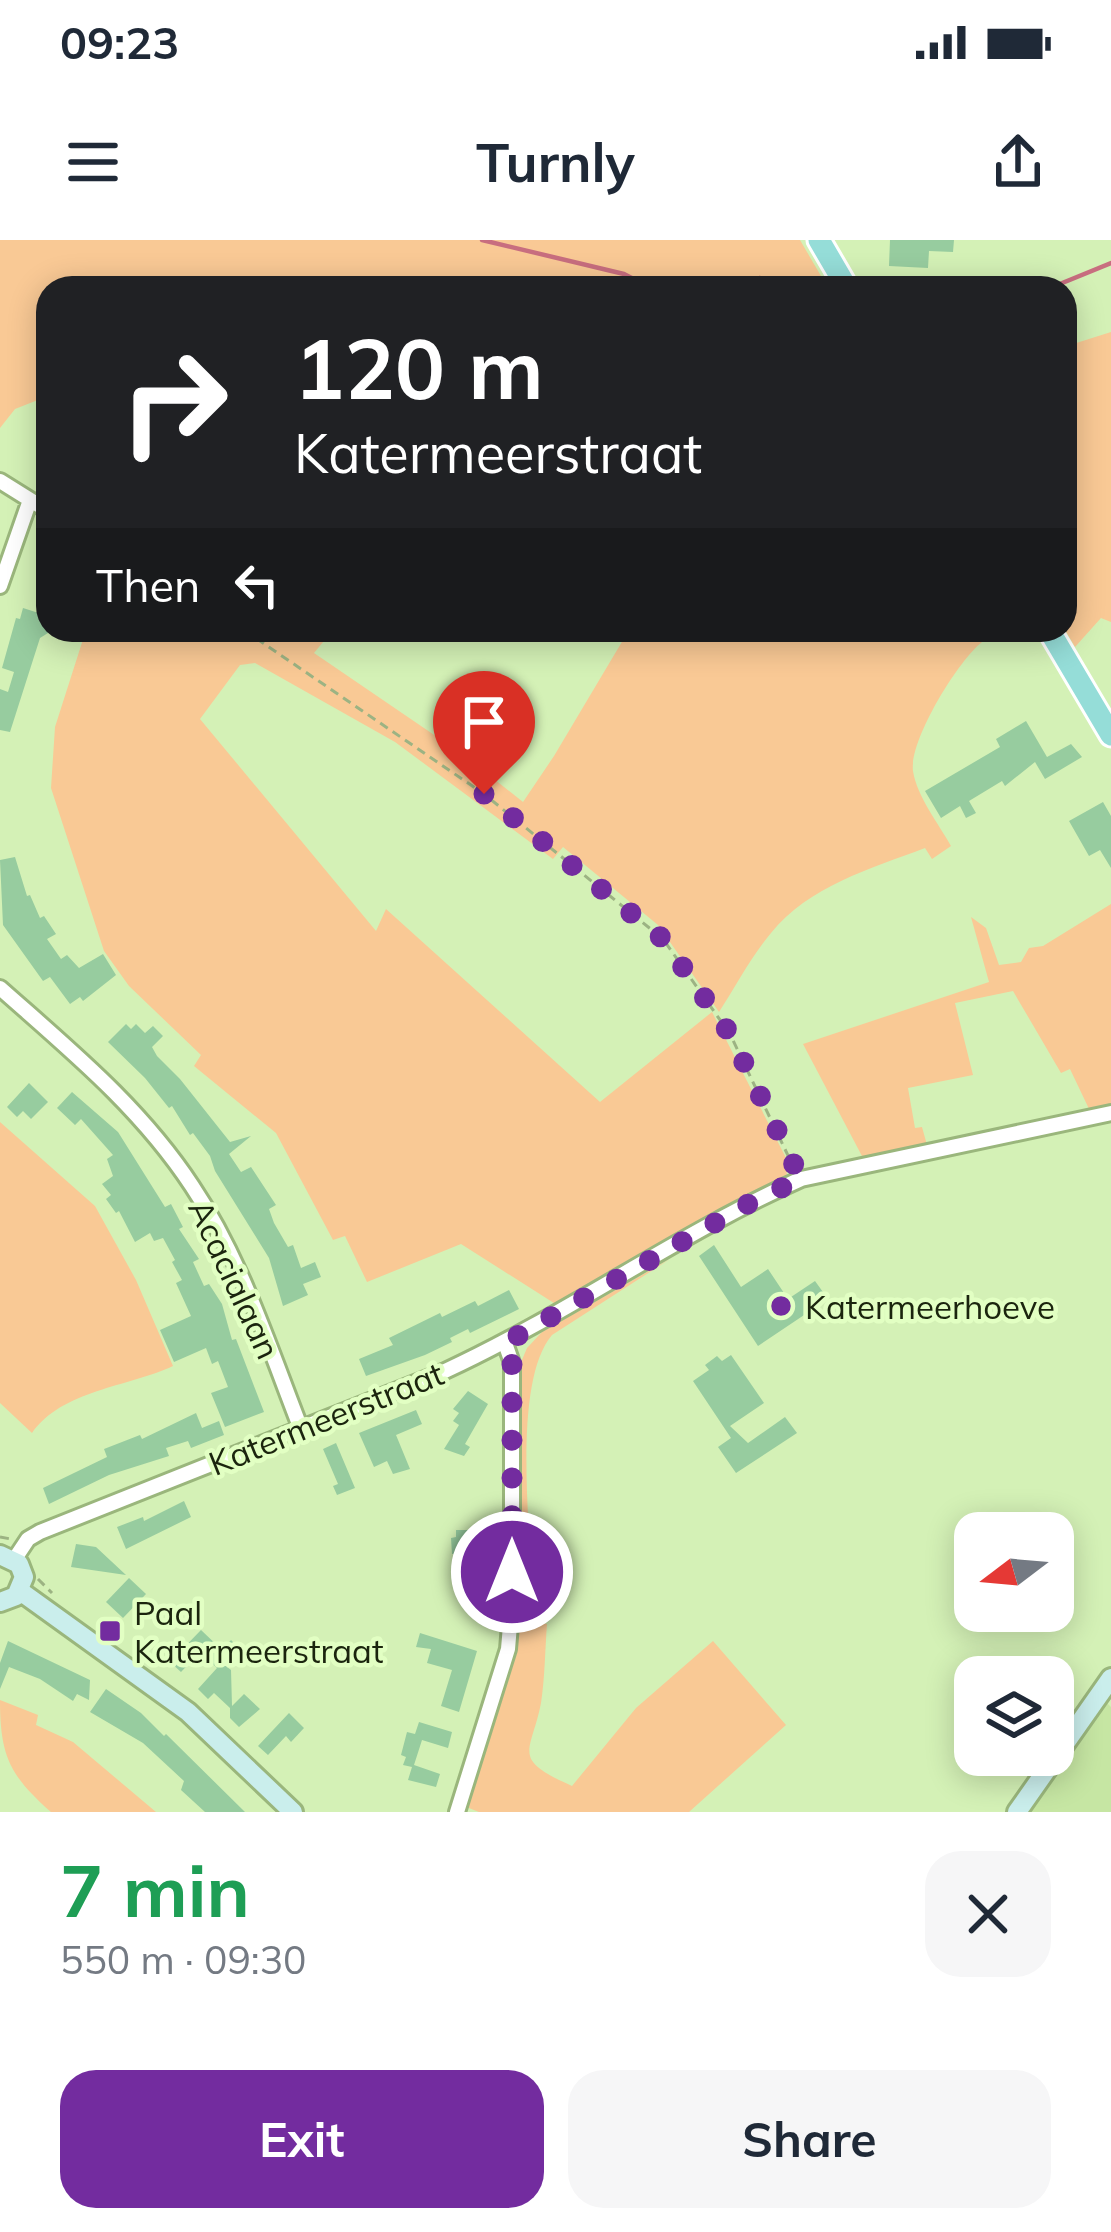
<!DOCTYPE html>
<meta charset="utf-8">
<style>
:root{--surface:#fff;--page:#f6f6f7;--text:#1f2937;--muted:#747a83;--accent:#732c9f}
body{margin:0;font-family:Mulish,sans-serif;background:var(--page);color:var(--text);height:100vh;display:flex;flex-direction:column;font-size:45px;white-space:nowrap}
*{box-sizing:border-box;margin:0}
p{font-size:39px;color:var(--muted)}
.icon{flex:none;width:66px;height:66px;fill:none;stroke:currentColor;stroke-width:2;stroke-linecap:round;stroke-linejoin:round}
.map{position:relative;height:1572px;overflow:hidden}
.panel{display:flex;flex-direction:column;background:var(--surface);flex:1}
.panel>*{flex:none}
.hud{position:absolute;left:36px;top:36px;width:1041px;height:366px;border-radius:36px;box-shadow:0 6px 30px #0003;background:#202124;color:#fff;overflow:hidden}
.needle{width:78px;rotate:254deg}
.tools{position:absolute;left:954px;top:1272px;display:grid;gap:24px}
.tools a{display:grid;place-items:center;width:120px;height:120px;border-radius:24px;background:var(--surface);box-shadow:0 6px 30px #0003;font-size:60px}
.pin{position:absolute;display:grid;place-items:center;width:102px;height:102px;color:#fff;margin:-123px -51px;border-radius:50% 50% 50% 0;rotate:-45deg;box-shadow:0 0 12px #0007}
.pin .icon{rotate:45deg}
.me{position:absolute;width:132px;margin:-66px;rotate:0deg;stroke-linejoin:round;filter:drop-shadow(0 0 9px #0008)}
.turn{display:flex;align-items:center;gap:42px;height:252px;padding:0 60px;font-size:54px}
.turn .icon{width:156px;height:156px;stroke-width:2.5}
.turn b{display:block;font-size:84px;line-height:102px}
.then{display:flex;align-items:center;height:114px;padding:0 60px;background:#0003;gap:24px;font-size:45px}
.round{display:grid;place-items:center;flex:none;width:126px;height:126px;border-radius:36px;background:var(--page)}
.overview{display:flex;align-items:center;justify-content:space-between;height:204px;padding:0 60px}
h1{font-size:72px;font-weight:700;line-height:90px;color:#1e9e55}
.button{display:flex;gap:24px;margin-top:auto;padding:24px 60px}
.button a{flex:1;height:138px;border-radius:36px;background:var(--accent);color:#fff;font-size:48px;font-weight:700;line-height:138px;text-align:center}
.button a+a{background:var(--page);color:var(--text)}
.status{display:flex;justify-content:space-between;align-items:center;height:84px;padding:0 60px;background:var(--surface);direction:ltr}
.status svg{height:33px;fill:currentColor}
header{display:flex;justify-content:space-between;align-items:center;height:156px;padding:0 60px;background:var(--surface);font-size:54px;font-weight:700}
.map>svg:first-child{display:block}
.built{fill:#c6e6a3}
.green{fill:#f9c995}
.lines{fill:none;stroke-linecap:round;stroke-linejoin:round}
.stream{stroke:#c86e7f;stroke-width:4.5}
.building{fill:#97cc9f}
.street-casing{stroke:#9ab67c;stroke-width:20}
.secondary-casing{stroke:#9ab67c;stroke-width:24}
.primary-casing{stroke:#fff;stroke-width:27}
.path{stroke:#9cb383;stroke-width:3;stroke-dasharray:9 6;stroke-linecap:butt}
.street{stroke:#fff;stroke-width:14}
.secondary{stroke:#caeeec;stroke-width:18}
.primary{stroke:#95ddd8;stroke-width:21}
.route{stroke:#732c9f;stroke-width:21;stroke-dasharray:0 37.8}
.poi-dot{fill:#732c9f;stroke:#e2ffc3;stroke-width:4.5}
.labels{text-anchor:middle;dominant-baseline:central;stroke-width:9;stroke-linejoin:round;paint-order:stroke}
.street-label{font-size:33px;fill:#1b250e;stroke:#e2ffc3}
.poi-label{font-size:33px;fill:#1b250e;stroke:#e2ffc3;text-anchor:start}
</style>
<div class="status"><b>09:23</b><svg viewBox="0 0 49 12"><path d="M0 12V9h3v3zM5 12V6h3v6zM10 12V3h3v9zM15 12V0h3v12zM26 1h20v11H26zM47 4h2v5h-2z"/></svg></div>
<header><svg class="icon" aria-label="menu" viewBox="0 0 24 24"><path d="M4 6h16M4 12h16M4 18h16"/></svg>Turnly<svg class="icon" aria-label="share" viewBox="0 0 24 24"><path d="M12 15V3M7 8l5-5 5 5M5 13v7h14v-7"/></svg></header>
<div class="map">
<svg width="1111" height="1572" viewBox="0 0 1111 1572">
<rect width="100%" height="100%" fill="#d4f1b6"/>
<path class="built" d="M1106,1462L1111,1467V1572H1029Z"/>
<path class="green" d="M0,0H800L828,48H48V156L15,169L0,188Z
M1065,90L1070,105L1111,92V382L1101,378L1075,407L1065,390Z
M86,390H333L314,413L465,516L523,562L554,516L629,390H1007C999,394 989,397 982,402C957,422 909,501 913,531C917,557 939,584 951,606L932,619L925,608C870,629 809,646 771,693C751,717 736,746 719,772L658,685L563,607L553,619L395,502L255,423L240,425L200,479L376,691L386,669L600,862L712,772L786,918L787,939L703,981L557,1065L461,1004L367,1042L345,996L333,1000L276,893L194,826L201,815L129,746L104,711L51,548L55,487Z
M1111,664V864L1090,871L1070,829L1061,833L1013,751L955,763L973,835L908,848L915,888L922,887L927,905L863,918L803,804L989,742L971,677L986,688L999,725L1021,722L1029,708L1043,706Z
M0,882L95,966L136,1040L173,1126C128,1147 62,1150 32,1193L0,1163Z
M670,1019L552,1095C509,1146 533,1312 534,1381L547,1384C545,1410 545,1437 541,1463C531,1514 510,1518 572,1546L636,1468L713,1401L786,1485L689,1572H479L464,1566L513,1417L519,1379L516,1134L527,1108L542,1092Z
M0,1460L38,1475L36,1485L73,1502L156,1572H51C10,1536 0,1516 0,1460Z"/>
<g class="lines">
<path class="stream" d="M482,0L624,34L651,48
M719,48L760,38L788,48
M1050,48L1111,23"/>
</g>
<path class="building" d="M890,0H954L953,12L929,11L928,28L889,26Z
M23,368L48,376V393L40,398L10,492L0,490V449L8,452L14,432L2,428L16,378L20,379Z
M1026,481L1047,517L1071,504L1082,517L1045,539L1035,522L1005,546L1002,541L969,561L976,573L966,578L960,566L941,578L925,551L1000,507L996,499Z
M1103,562L1111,576V628L1100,610L1089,616L1069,581Z
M15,617L27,656L30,655L40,678L44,676L56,694L47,699L61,719L67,715L79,728L103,714L116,735L83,761L80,757L70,764L50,737L43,741L3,685L0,620Z
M126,784L131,789L136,784L145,793L153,786L163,796L152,807L157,816L180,839L230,902L251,896L229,914L241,932L251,927L276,965L269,969L274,983L288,1007L293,1005L301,1028L315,1022L321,1037L303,1044L308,1055L283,1066L269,1018L215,931L210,916L193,893L190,895L172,866L169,868L145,838L108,802Z
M29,843L48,862L31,879L23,871L17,877L7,867Z
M72,852L118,892L165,967L171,964L183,987L179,989L199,1019L193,1022L204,1046L209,1044L222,1064L232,1100L236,1099L264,1172L225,1187L211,1153L228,1147L218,1121L212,1124L206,1108L174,1122L160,1090L191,1076L176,1043L182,1040L172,1022L175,1020L163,998L154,1001L150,993L135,1002L119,971L116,973L106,959L111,955L102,944L113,936L107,919L113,915L81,879L75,885L57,868Z
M714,1005L741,1047L768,1029L788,1059L815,1041L828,1059L758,1106L699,1016Z
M509,1050L519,1069L470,1093L468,1089L450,1098L452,1102L425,1115L366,1136L359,1119L393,1105L389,1098L440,1073L442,1077L475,1061L478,1066Z
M731,1115L764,1163L730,1186L748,1203L785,1177L797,1193L736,1233L718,1207L731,1198L693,1141L709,1130L705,1125L717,1116L722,1121Z
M468,1151L488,1164L465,1204L470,1207L464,1216L444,1209L459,1185L453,1181L459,1173L453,1169Z
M416,1170L422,1184L396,1195L410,1229L393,1234L387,1221L374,1227L359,1193Z
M196,1173L202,1188L219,1181L224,1195L191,1208L188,1201L166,1208L169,1216L109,1235L49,1264L43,1248L107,1217L104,1209L140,1195L142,1199Z
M336,1203L355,1248L337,1255L333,1246L338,1244L323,1209Z
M184,1261L191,1277L126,1309L117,1287L143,1277L144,1281Z
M456,1290H481L478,1353L460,1354L459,1314H452L451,1298L456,1297Z
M76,1304L96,1307L126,1335L71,1327Z
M129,1338L146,1354L123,1378L106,1362Z
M201,1390L222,1410L231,1400L242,1411L227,1427L231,1430L232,1466L244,1454L260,1469L239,1487L230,1478V1468L214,1453L208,1459L198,1449L217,1428L200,1412L181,1432L170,1422Z
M420,1393L477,1411L459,1472L441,1466L452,1430L427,1423L431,1409L416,1407Z
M8,1401L90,1440L89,1460L77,1454L73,1461L40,1439L9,1427L0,1449V1423Z
M106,1449L141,1473L164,1496L166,1494L245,1572H205L181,1550L184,1541L143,1503L90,1472Z
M289,1473L304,1488L291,1502L286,1496L268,1515L258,1506Z
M419,1482L452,1492L448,1508L422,1500L414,1525L440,1534L436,1547L408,1540L412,1527L403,1525L406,1517L401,1515L407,1492L415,1494Z"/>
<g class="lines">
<defs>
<path id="street" d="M0,241L48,271
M0,346L30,260
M0,748C70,810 140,867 192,946C241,1019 269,1107 301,1189
M14,1320L28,1299L40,1292L445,1131C568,1074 678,994 801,939L1111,873
M457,1572L508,1409L512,1362V1123L505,1103"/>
<path id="secondary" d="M0,1315L19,1324L24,1337L16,1356L0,1362
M20,1351L188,1472L293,1572
M1017,1572L1111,1438"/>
<path id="primary" d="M819,0L847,48
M1049,390L1111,495"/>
</defs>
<use href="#street" class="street-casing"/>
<use href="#secondary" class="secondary-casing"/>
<use href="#primary" class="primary-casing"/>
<path class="path" d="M244,390L484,554L663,699L730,794L793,926
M0,1297L11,1299
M38,1339L52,1353"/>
<use href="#street" class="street"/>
<use href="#secondary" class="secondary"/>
<use href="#primary" class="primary"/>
</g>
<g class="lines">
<path class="route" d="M484,554L663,699L730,794L801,939L755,960L505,1103L512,1123V1332"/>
</g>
<g class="poi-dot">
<circle cx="781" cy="1066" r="12"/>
<rect x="98" y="1379" width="24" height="24" rx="6"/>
</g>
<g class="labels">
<g class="street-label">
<text transform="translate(235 1039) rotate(65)">Acacialaan</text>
<text transform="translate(326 1178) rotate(-22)">Katermeerstraat</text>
</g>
<g class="poi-label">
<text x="805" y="1066">Katermeerhoeve</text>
<text x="134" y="1372">Paal<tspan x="134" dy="38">Katermeerstraat</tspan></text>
</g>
</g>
</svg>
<div class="tools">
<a><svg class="needle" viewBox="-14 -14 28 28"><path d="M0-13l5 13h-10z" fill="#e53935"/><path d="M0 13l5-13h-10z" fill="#747a83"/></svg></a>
<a><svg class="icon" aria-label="layers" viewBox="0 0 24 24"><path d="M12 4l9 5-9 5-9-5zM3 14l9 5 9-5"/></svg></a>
</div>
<div class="pin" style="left:484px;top:554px;background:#d93025"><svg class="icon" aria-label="arrive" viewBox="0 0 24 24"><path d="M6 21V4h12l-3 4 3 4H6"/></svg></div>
<svg class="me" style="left:512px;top:1332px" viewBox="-20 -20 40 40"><circle r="17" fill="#732c9f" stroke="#fff" stroke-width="3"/><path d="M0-11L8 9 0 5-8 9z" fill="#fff"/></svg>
<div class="hud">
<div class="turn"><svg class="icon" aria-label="right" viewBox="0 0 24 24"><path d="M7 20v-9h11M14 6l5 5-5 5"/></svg><div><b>120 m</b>Katermeerstraat</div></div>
<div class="then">Then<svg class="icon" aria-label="left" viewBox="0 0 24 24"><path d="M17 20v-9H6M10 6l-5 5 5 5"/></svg></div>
</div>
</div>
<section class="panel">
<div class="overview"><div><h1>7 min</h1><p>550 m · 09:30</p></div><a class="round"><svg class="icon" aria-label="close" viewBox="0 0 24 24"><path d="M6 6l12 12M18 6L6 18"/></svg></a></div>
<div class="button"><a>Exit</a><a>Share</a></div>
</section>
